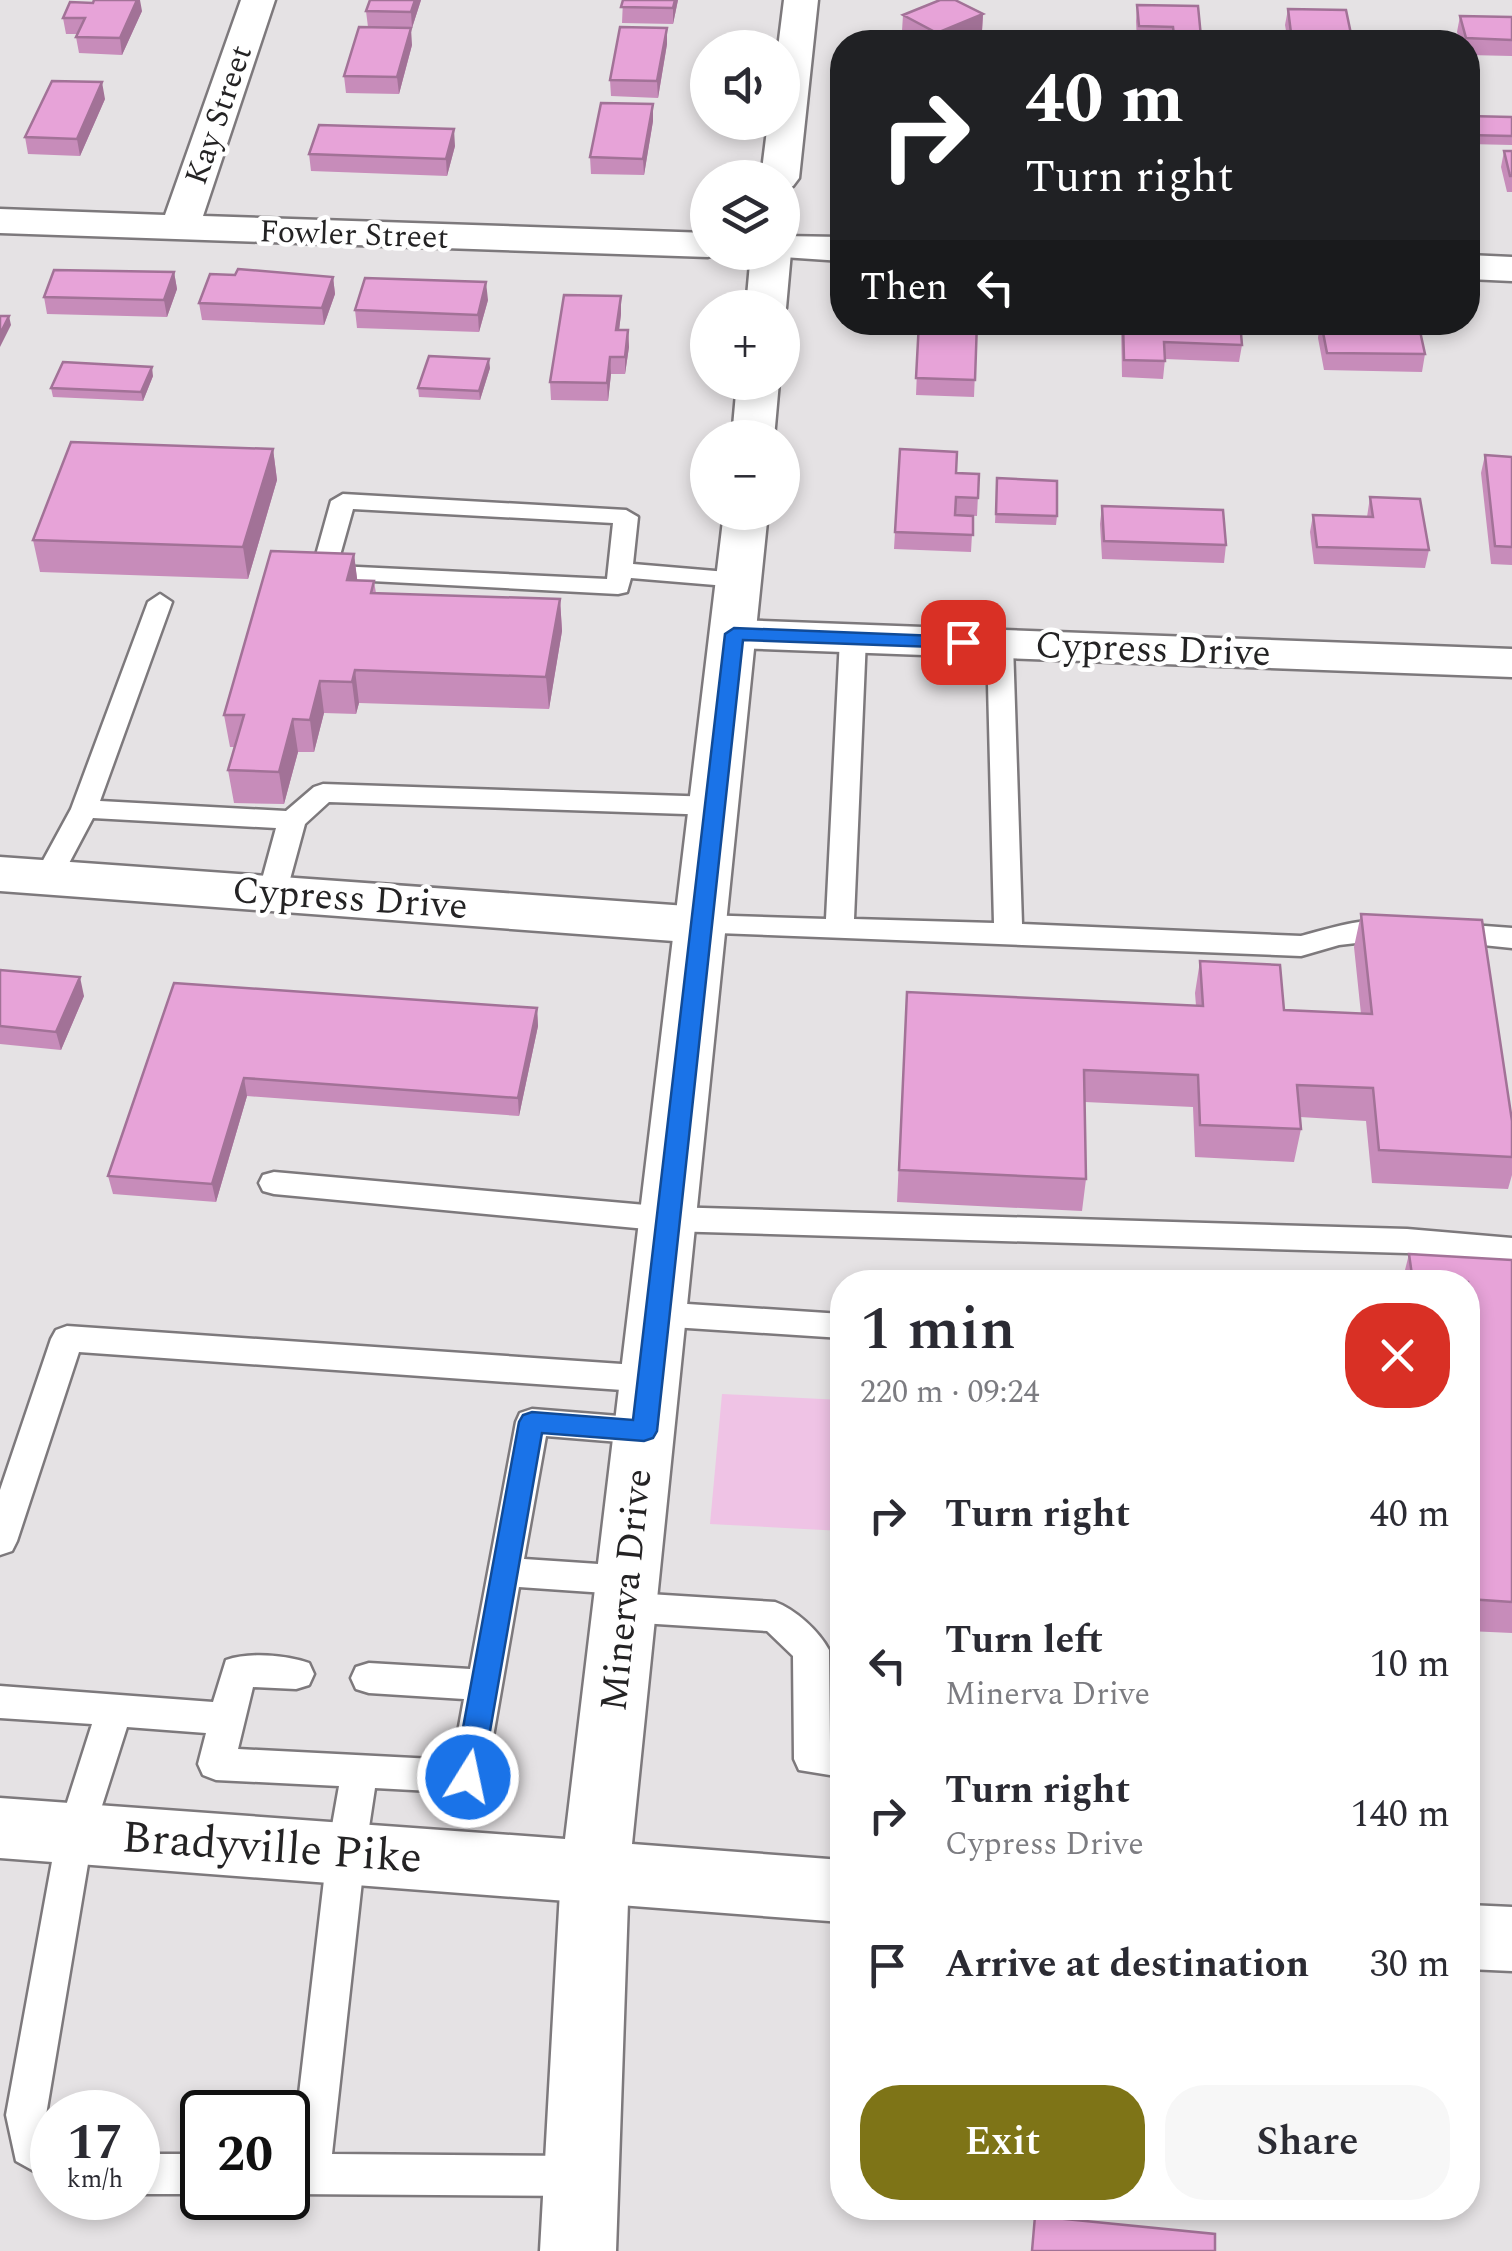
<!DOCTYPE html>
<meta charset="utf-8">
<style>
:root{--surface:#fff;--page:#f7f7f7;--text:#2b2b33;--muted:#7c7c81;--accent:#7e7417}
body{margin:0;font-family:Spectral,serif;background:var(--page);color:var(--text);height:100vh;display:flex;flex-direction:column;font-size:38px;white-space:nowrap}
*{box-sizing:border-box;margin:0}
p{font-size:32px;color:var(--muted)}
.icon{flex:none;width:55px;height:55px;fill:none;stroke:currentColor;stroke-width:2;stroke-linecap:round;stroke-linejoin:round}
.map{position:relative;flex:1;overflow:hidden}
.drawer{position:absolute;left:830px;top:1270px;width:650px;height:950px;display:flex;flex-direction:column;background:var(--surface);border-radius:40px;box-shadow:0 5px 15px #0003}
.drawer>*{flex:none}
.hud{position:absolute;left:830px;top:30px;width:650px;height:305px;border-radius:40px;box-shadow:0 5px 15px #0003;background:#202124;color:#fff;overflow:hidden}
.controls{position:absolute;left:690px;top:30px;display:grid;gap:20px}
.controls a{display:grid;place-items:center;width:110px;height:110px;border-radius:50%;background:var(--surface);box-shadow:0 5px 15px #0003;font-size:50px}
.speed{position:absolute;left:30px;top:2090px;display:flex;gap:20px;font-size:50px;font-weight:700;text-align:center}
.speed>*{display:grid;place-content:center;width:130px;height:130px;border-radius:50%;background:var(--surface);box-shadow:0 5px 15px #0003;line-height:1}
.speed small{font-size:25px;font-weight:400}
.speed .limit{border:5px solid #111;border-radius:15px;background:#fff;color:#111}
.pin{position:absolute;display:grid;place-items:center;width:85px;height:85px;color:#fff;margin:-42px;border-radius:20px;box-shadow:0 5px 15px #0006}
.me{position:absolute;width:110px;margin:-55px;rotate:10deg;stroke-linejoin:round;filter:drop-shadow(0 0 8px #0008)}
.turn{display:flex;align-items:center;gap:35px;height:210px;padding:0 30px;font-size:45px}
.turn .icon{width:130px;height:130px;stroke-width:2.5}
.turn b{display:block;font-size:70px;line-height:85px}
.then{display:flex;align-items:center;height:95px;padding:0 30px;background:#0003;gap:20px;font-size:38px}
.round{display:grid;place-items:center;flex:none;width:105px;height:105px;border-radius:40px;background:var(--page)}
.headline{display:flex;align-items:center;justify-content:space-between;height:170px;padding:0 30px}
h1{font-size:60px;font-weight:600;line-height:75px}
.cta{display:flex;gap:20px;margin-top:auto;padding:20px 30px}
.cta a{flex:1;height:115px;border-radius:40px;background:var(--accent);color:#fff;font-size:40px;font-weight:600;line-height:115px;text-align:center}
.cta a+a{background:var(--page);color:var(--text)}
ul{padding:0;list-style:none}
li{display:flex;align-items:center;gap:30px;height:150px;padding:0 30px}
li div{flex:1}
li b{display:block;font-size:38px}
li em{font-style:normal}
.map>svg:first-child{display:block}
.green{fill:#efc3e5}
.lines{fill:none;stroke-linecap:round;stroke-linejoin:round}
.lane-casing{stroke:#7d797c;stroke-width:5}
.street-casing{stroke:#7d797c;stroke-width:5}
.secondary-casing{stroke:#7d797c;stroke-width:5}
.lane{fill:#fff;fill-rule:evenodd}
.street{fill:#fff;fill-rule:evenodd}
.secondary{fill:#fff;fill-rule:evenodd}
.wall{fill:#c78cba}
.shaded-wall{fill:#a27297}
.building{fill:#e7a3d8;stroke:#a27297;stroke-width:2.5}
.route{fill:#1a73e8;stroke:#114b97;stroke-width:2.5}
.labels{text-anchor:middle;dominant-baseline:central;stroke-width:9;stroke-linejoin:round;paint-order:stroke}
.far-street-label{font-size:32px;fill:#242324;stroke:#fff}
.street-label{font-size:38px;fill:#242324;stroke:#fff}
.near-street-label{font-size:45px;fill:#242324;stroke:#fff}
</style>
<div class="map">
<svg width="1512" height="2251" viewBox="0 0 1512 2251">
<rect width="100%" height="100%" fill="#e5e2e4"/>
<path class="green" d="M722,1394L842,1400V1531L710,1524Z"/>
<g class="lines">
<defs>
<path id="lane" d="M343,494L626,510L638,517L633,564L739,573L751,580L739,587L631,578L627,592L618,594L314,578L311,573L331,501ZM353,509L613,523L607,579L337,566Z
M160,594L172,602L100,801L286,811L314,787L323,784L715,797L724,800L728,806L724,812L715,815L329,802L305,824L286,894L282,901H262L258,894L276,828L93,818L58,884H38L34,877L71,809L148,602Z
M853,630L866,638L854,919L994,923L987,644L1000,636L1013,644L1022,924L1301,936C1333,927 1375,914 1408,923L1412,930L1408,937L1339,945L1301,956L691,932L687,925L691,918L701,915L826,919L840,638Z
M1444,923L1512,928V948L1434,940L1430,933L1434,926Z
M274,1172L668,1207L1407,1229L1512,1238V1262L1407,1253L668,1231L274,1194L263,1191L259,1183L263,1175Z
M657,1302L842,1314V1338L657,1326L646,1323L641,1314L646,1305Z
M67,1326L651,1366L662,1370L667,1379L662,1388L651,1392L79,1352L17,1541L12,1551L0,1555V1490L51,1339L56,1330Z
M532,1409L644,1418L656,1422L661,1431L656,1440L644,1444L546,1436L524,1559L628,1566L640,1570L645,1580L640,1590L633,1593L775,1602C795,1609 819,1631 829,1650L830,1744L842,1745V1777L799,1770L794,1759L793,1656L767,1631L625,1622L613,1617L608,1607L613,1597L620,1594L519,1587L486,1777L481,1788L468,1793L375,1788L365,1854L332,2154L581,2156L595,2162L601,2176L595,2190L581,2196L288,2194V2154H292L327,1854L339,1786L216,1780L203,1775L198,1764L206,1733L127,1727L93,1834L46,2115L49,2136L52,2139V2181L16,2161L6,2115L57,1834L92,1724L0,1718V1686L213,1702L226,1660C250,1652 285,1655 309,1663L314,1674L309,1685L296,1689L253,1687L238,1749L453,1760L464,1699L369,1693L356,1689L351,1678L356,1667L369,1663L470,1669L516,1422L520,1413Z
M138,2154H202V2194H138Z"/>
<path id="street" d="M241,0H275L203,216L708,233V252H722L708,257L0,233V209L165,215Z
M782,236L842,237V261L768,256L766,252H782Z
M1468,255L1512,257V281L1468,279Z
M734,620L1512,649V677L734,648L718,644L711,634L718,624Z
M0,857L701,907L719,913L727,925L719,937L701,943L0,891Z
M595,1842L619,1851L629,1873L616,2251H540L561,1873L571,1851Z"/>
<path id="secondary" d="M784,0H818L799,178L793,186L782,189V178H761L768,122H782V48H778Z
M782,243L791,252L786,308L782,313V308H746L751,252H782Z
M737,382H779L774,438H732Z
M724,512H768L632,1844L842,1860V1922L0,1858V1798L565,1839Z
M1468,1905L1512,1907V1971L1468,1969Z"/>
</defs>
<use href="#lane" class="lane-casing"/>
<use href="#street" class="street-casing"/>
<use href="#secondary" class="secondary-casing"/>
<use href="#lane" class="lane"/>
<use href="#street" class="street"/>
<use href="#secondary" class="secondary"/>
</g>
<path class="wall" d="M421,0L412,28L368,27L366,11Z
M623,0H678L673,24L622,23Z
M1137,5L1201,37V42H1137L1136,21Z
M1288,9L1351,34L1349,42H1288L1285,25Z
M142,11L122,55L79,53L76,37L78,34H66L63,18Z
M983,14L982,31L953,42H923L902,31L903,15Z
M1460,16L1512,17V56L1468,55V42H1460L1457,32Z
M667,28V44L658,98L611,96L610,80Z
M412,45L399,94L346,93L344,76Z
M105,99L80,156L28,154L25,137Z
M653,104V121L644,175L591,174L590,157Z
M1468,116L1512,117V145L1468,144Z
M455,146L447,176L311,171L309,154Z
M1504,151H1512V192H1507L1501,167Z
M174,272L177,289L167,317L47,314L44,297Z
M235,275L333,277L335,294L324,325L202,320L199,303Z
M488,300L479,332L357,328L355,310Z
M621,314L619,330H628L629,347L625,374H611L608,401L551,400L550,382Z
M919,322H977L974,397L916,395Z
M1121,322H1240L1242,345L1239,362L1165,359L1163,379L1122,377Z
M1320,322H1418L1425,354L1422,372L1324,370L1318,338Z
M490,368L480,400L419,397L418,388Z
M153,376L143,401L53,397L51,388Z
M273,449L277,480L248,579L40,572L33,540Z
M900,449L956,473L979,474L977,516L955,515L973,516L971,552L894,549Z
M1485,455L1512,457V565L1491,564L1481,473Z
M997,478L1057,516L1056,525L995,523Z
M1370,497L1429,550L1425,568L1314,564L1310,532L1313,515L1367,517Z
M1102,506L1226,545L1224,563L1102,559L1100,524Z
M354,554L357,580L374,581L376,593L560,599L562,631L549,709L359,703L356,714L324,713L314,752H298L284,804L234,803L228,770L234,747H230L224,715Z
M1361,914L1512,1121V1175L1508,1189L1372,1183L1366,1121L1300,1117L1301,1129L1294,1162L1195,1157L1193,1107L1085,1102L1086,1179L1082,1211L897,1202L907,992L1196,1006L1195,993L1200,961L1284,1010L1361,1014L1354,947Z
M0,970L84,996L61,1050L0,1044Z
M174,983L537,1008L538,1026L519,1116L247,1096L216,1202L113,1194L108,1176Z
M1409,1254L1512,1260V1633L1468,1631V1282H1402Z"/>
<path class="shaded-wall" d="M137,0H140L142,11L122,55L120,38Z
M415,0H421L412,28L411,12Z
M675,0H678L673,24V8Z
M983,14L982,31L953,42H937V33Z
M411,28L412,45L399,94L397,77Z
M667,28V44L658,98L657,81Z
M102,82L105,99L80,156L77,139Z
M653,104V121L644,175L643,159Z
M454,129L455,146L447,176L446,159Z
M174,272L177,289L167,317L164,300Z
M333,277L335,294L324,325L322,308Z
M486,282L488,300L479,332L478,315Z
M621,296V314L617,347L616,330Z
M9,316L11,325L0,347V334Z
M628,330L629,347L625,374V357Z
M610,357L611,374L608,401L607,383Z
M489,359L490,368L480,400L479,391Z
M152,367L153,376L143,401L141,392Z
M273,449L277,480L248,579L243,547Z
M354,554L358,586L347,580Z
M560,599L562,631L549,709L546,677Z
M355,670L359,703L356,714L352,682Z
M320,681L324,713L314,752L310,720Z
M293,719L298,752L284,804L279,772Z
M80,977L84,996L61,1050L56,1032Z
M537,1008L538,1026L519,1116L518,1098Z
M244,1078L247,1096L216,1202L212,1184Z"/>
<path class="building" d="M94,0H137L120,38L76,37L85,18H63L70,2L93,3Z
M370,0H415L411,12L366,11Z
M623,0H675L673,8L621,7Z
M940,0H955L983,14L937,33L903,15Z
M1137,5L1198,6L1201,37L1174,36L1173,27L1139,26Z
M1288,9L1346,10L1351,34L1291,33Z
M1460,16L1512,17V40L1466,38Z
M359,27L411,28L397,77L344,76Z
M620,27L667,28L657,81L610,80Z
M52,81L102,82L77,139L25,137Z
M601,103L653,104L643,159L590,157Z
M1468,116L1512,117V136L1468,135Z
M319,125L454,129L446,159L309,154Z
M1504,151H1512V176H1510Z
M238,269L333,277L322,308L199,303L210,274L235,275Z
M54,270L174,272L164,300L44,297Z
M365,278L486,282L478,315L355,310Z
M564,295L621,296L616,330H628L625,357H610L607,383L550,382Z
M0,316H9L0,334Z
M919,322H977L975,380L916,378Z
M1123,322H1240L1242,345L1164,342L1165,361L1124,360Z
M1321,322H1418L1425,354L1327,353Z
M429,356L489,359L479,391L418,388Z
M63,362L152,367L141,392L51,388Z
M71,442L273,449L243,547L33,540Z
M900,449L957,452L956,473L979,474L978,498L956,497L955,515L973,516V535L895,532Z
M1485,455L1512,457V547L1495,546Z
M997,478L1057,481V516L996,514Z
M1370,497L1420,499L1429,550L1317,547L1313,515L1373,517Z
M1102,506L1223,510L1226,545L1104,541Z
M271,551L354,554L347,580L374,581L371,593L560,599L546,677L355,670L352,682L320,681L310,720L293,719L279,772L228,770L244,715H224Z
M1361,914L1482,920L1512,1121V1157L1379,1150L1373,1088L1297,1085L1301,1129L1200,1125L1198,1075L1084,1070L1086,1179L899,1170L907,992L1203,1006L1200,961L1280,965L1284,1010L1372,1014Z
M0,970L80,977L56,1032L0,1026Z
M174,983L537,1008L518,1098L244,1078L212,1184L108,1176Z
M1409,1254L1512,1260V1602L1468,1599V1282H1413Z
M1035,2216L1215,2234V2251H1032Z"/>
<path class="route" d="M734,628L963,637L972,642L963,648L743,640L657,1431L653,1438L644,1441L542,1433L482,1777L478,1786L468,1789L458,1786L454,1777L519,1422L523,1415L532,1412L633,1420L725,634Z"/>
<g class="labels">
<g class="far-street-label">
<text transform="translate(219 115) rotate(-71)">Kay Street</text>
<text transform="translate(354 235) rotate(2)">Fowler Street</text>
</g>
<g class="street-label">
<text transform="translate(1153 650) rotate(2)">Cypress Drive</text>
<text transform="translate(350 899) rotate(4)">Cypress Drive</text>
<text transform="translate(627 1590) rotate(-84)">Minerva Drive</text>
</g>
<g class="near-street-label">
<text transform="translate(272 1848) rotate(4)">Bradyville Pike</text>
</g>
</g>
</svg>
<div class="controls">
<a><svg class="icon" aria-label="sound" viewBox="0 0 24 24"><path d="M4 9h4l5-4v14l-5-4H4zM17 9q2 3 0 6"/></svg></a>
<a><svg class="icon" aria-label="layers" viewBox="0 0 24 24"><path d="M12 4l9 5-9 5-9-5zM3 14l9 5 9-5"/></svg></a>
<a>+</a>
<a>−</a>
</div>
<div class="speed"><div>17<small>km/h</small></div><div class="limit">20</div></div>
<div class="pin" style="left:963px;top:642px;background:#d93025"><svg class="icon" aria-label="arrive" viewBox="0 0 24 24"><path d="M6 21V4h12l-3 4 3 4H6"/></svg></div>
<svg class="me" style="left:468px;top:1777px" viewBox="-20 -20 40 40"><circle r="17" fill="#1a73e8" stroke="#fff" stroke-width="3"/><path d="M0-11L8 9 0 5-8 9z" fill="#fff"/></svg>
<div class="hud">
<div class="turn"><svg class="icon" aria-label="right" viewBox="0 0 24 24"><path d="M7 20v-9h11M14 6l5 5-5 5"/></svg><div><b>40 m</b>Turn right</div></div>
<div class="then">Then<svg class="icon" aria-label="left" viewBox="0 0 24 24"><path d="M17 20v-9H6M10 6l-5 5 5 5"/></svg></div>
</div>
<section class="drawer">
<div class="headline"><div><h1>1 min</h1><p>220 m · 09:24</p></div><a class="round" style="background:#d93025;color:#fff"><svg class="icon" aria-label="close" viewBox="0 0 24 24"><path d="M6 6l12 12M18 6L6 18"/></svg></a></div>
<ul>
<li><svg class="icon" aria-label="right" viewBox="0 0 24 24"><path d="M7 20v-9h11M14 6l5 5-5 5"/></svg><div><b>Turn right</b></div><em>40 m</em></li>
<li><svg class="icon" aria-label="left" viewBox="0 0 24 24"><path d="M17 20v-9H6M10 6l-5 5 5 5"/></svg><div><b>Turn left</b><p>Minerva Drive</p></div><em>10 m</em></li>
<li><svg class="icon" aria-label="right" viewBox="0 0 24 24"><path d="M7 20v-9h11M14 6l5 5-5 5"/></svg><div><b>Turn right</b><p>Cypress Drive</p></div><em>140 m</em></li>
<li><svg class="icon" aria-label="arrive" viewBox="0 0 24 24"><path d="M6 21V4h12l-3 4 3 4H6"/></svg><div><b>Arrive at destination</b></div><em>30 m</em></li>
</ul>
<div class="cta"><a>Exit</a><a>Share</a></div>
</section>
</div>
